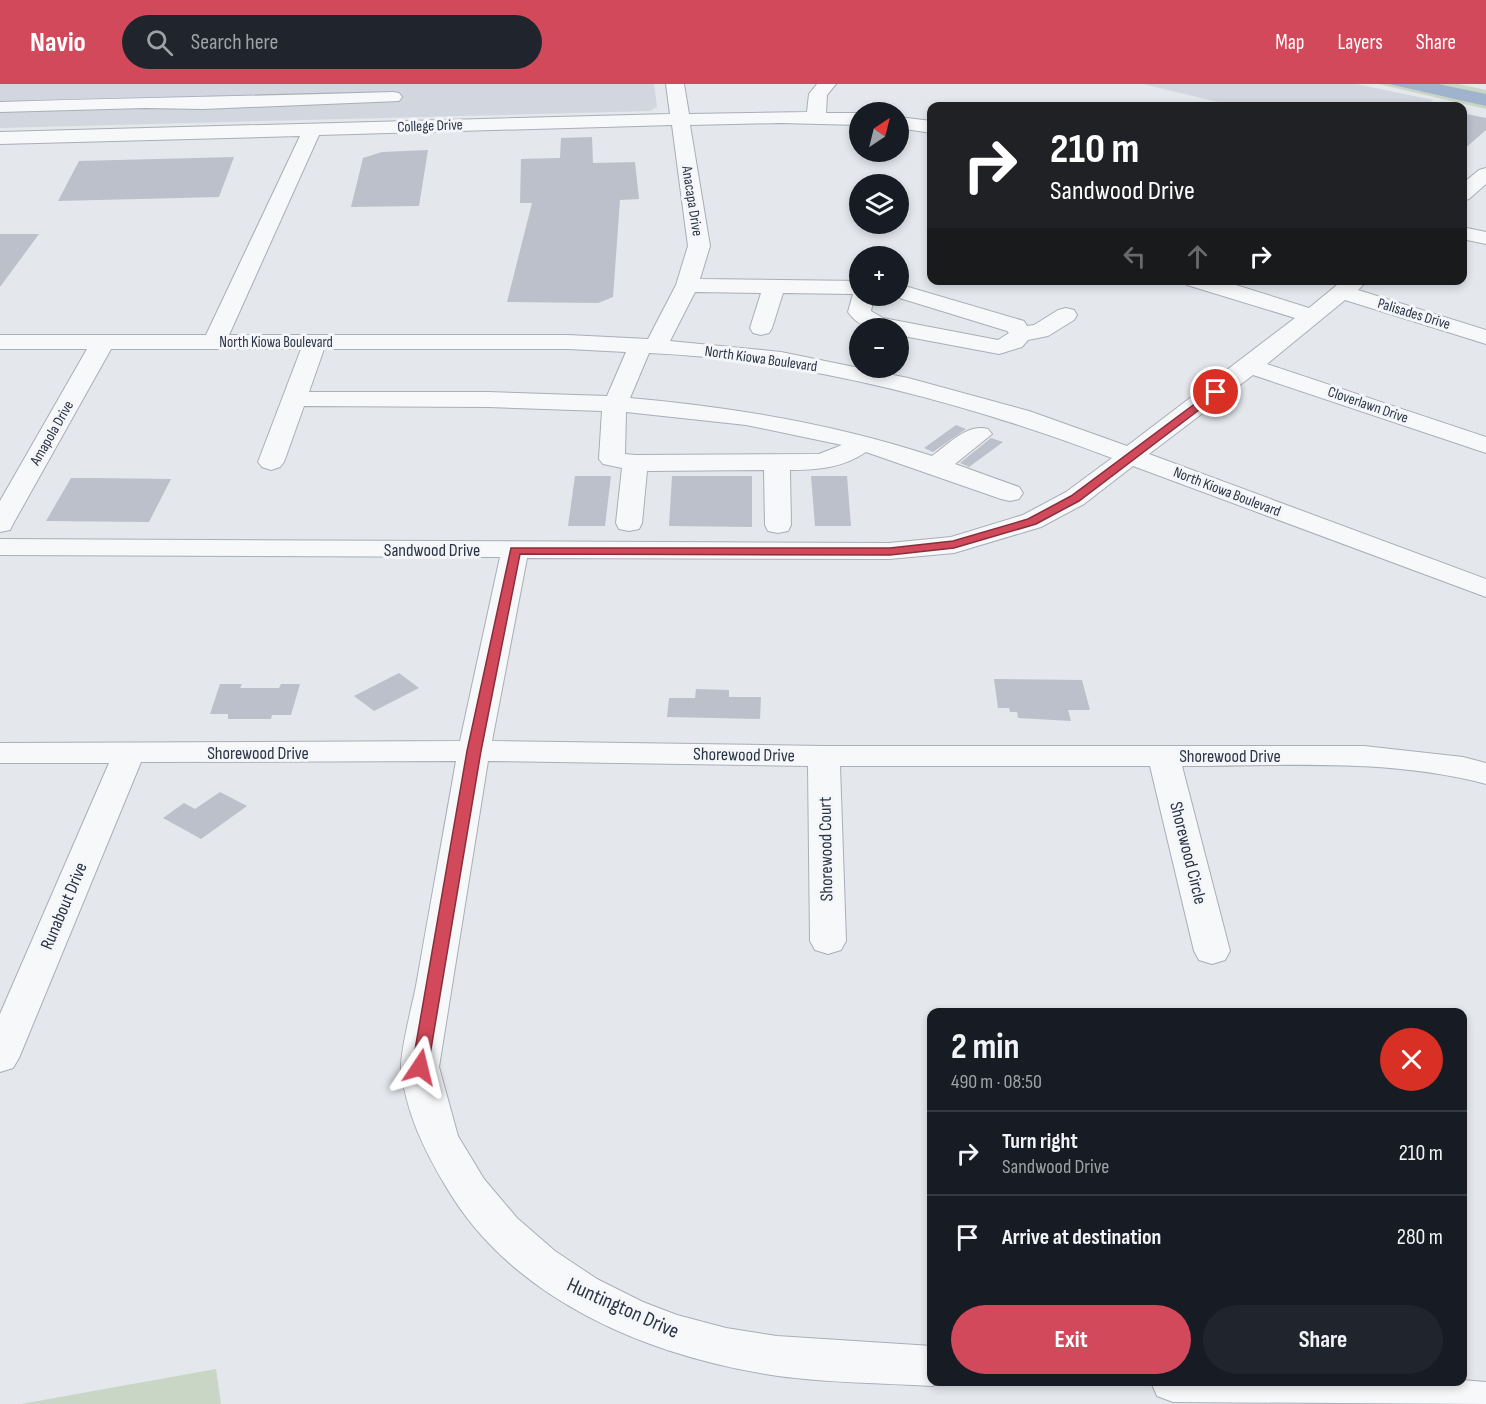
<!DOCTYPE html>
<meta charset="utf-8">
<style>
:root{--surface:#171b24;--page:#20242c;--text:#f1f3f6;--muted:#9ea1a6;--line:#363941;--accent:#d1495b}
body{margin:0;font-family:"Sofia Sans Condensed",sans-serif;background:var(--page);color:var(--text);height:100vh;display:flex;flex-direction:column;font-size:22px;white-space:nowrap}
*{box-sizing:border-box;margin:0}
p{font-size:20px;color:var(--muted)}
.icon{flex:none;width:33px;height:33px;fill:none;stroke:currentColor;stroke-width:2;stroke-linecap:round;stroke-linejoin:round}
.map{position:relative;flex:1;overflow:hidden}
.panel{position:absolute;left:927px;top:924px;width:540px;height:378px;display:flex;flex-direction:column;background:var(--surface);border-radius:12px;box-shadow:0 3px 9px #0003}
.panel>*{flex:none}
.guide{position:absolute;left:927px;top:18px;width:540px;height:183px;border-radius:12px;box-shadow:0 3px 9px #0003;background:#202124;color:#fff;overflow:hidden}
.needle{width:39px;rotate:35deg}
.controls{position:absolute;left:849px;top:18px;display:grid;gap:12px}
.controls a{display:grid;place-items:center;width:60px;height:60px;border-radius:50%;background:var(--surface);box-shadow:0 3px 9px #0003;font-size:30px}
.pin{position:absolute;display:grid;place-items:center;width:51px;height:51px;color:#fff;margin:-26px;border:3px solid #fff;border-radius:50%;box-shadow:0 2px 6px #0007}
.me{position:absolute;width:66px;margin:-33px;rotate:10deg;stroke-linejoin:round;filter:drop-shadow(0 0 4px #0008)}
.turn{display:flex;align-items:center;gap:21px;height:126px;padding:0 24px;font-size:27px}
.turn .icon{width:78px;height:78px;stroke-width:2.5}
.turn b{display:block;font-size:42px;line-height:51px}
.lanes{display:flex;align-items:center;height:57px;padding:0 24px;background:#0003;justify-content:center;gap:30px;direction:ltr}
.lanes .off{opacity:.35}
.round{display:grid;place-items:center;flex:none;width:63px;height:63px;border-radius:32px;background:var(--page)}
.headline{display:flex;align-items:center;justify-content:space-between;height:102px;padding:0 24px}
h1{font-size:36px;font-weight:700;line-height:45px}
.action{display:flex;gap:12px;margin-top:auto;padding:12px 24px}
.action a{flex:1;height:69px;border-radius:36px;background:var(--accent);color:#fff;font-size:24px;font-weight:700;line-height:69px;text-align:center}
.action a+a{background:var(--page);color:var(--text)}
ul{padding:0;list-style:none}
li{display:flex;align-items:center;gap:18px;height:84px;padding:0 24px;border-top:2px solid var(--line)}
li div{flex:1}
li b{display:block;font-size:22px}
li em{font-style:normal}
header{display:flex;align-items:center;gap:36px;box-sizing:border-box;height:84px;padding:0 30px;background:var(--accent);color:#fff}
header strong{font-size:28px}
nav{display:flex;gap:33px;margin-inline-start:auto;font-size:21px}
.search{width:420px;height:54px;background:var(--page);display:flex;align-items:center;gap:15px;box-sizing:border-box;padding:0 21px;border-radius:33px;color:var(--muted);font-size:22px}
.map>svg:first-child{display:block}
.built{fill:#d2d6de}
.green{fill:#c9d6c5}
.water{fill:#9fb4cc}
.building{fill:#bbc0ca}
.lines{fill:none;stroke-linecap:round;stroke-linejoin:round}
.minor-casing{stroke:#a9aeb7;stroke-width:2}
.minor{fill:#f7f8fa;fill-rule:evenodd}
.route{fill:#d1495b;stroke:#882f3b;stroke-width:1.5}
.labels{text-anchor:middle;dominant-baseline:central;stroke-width:6;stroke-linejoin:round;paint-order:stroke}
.far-street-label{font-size:15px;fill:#2b3445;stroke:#f4f6f9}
.street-label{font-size:18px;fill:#2b3445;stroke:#f4f6f9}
.near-street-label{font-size:21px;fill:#2b3445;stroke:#f4f6f9}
</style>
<header>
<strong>Navio</strong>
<div class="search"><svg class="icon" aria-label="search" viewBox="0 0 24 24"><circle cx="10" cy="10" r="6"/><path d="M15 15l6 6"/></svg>Search here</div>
<nav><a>Map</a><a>Layers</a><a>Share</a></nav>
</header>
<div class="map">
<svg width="1486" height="1320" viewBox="0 0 1486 1320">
<rect width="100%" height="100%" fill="#e4e7ec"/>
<path class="built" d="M0,0H654L657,23L650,27L0,44Z
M1143,0H1356L1433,16L1426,22H1234Z"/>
<path class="green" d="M1378,0H1458L1486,6V25Z
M216,1285L221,1320H21Z"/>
<path class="water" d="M1389,0H1438L1486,10V22Z"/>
<path class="building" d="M1462,29L1486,34V46L1462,67Z
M592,53L593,79L635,78L639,115L620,116L613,213L598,219L507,218L532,119H520L521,75L560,74L561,54Z
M428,66L419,122L351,123L363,74L382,68Z
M234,73L219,113L58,117L79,77Z
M0,150H39L0,203Z
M956,341L966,345L933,368L924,364Z
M991,354L1003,358L969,383L960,379Z
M575,392H611L605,442H568Z
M672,392H752V443L669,442Z
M811,392H847L851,442H815Z
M71,394H93L171,395L149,438L46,437Z
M399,589L419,604L374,627L354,612Z
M994,595L1082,596L1090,626H1068L1071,637L1018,634L1017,628H1010L1009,624H998Z
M220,600H242L240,604H279L281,600H300L291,631H272L271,635H228V630H210Z
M696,605L729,606V613H761L760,635L667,633L669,614H695Z
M220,708L247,722L201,755L163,734L184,719L195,725Z"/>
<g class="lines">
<defs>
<path id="minor" d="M666,0H684L689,30L807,28L809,10L817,0H836L827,11L826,29H860V41L781,39L690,41L710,162L700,195L860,197V212H874L871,227L883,234L998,256L1009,249L1007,247L893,212H898V200L1024,237L1027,242L1034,241L1058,226L1066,224L1074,226L1077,231L1074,236L1048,252L1028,256L1022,263L999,270L898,251V244C878,244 861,247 848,228L853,210L783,209L772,244L769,249L761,251L753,249L750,244L761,209L695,208L670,257L781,268L908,294L1029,327L1127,362L1295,234L1187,201L1184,196H1220L1309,224L1343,196H1368L1358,206L1486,246V260L1345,216L1267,280L1486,353V369L1253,291L1149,370L1486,495V513L1133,382L1084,420L1041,443L954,469L889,475L527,474L492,657L824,662H1364L1463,673L1486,679V700C1388,674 1283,682 1182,682L1230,867L1225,876L1212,880L1199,876L1194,867L1150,682H840L846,857L841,866L828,870L815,866L810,857L808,682L488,677L439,983L458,1052L484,1095L517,1134L555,1167L597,1195L643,1218L677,1231L726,1244L777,1252L932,1262V1298H944L932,1302C881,1299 829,1299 778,1292C650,1273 512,1217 445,1101C423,1064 406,1028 401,985C400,968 412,922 416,902C429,827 443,752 456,677L141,678L19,974L13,984L0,988V930L109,679H0V659L460,657L500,473L0,471V455L889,459L951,453L1023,431L1066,408L1112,374C964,318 808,276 649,269L630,314C733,323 834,340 932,372C948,361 967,339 988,345L992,350L955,380L1019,403L1023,409L1019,415L1010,417L1001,415L866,368C843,384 817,386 790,386L791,441L788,447L778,449L768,447L765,441L764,386L647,387L642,439L639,445L629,447L619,445L616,439L622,384L603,380L599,375L602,327L488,323L304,322L284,378L280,383L271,386L262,383L258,378L301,265H111L13,440L10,446L0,448V417L87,265H0V251H206L300,52L0,60V48L670,30ZM672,41L688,162L676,201L648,255L568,251H229L319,51ZM324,265H568L626,268L607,312L488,308H309ZM626,328L746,341L842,361L819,370L635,371L625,370Z
M393,8L399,9L402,13L399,17L203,25L145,24L0,28V18C131,14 262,12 393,8Z
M898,33L932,37V49L898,44Z
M1486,84V100L1469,115L1462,117V100L1479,86Z
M1462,143L1486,148V160L1462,155Z
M1462,1296L1486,1298V1320L1173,1318L1157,1312L1151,1298Z"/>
</defs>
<use href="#minor" class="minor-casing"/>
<use href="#minor" class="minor"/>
</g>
<path class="route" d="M1216,304L1220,305V310L1079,417L1036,440L954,464L890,471L520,470L481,667L428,983L426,987L420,989L414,987L412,983L467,667L511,464H890L953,457L1028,435L1071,412Z"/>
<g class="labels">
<g class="far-street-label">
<text transform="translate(430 42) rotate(-2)">College Drive</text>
<text transform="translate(692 117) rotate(81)">Anacapa Drive</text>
<text transform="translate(1414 230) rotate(17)">Palisades Drive</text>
<text x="276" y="258">North Kiowa Boulevard</text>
<text transform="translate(761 275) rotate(8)">North Kiowa Boulevard</text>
<text transform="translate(1368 321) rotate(19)">Cloverlawn Drive</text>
<text transform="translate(52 349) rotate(-60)">Amapola Drive</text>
<text transform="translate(1227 408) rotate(21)">North Kiowa Boulevard</text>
</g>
<g class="street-label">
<text x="432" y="466">Sandwood Drive</text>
<text x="258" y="669">Shorewood Drive</text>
<text transform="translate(744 671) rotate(1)">Shorewood Drive</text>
<text x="1230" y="672">Shorewood Drive</text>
<text transform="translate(826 765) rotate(-91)">Shorewood Court</text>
<text transform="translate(1188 769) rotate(76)">Shorewood Circle</text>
<text transform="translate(64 822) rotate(-67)">Runabout Drive</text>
</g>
<g class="near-street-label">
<text transform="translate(623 1224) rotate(24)">Huntington Drive</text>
</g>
</g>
</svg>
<div class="controls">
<a><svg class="needle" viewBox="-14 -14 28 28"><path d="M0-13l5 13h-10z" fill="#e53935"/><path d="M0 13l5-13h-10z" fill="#9ea1a6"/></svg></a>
<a><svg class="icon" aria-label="layers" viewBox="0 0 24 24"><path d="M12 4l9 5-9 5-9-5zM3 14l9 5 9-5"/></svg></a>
<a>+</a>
<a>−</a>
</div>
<div class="pin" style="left:1216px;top:308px;background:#d93025"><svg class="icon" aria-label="arrive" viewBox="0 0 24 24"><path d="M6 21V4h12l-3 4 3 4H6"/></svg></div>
<svg class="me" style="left:420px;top:983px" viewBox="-20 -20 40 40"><path d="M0-17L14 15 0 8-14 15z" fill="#d1495b" stroke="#fff" stroke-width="4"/></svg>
<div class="guide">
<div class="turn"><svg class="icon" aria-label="right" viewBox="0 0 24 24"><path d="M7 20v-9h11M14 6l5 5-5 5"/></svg><div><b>210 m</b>Sandwood Drive</div></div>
<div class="lanes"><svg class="icon off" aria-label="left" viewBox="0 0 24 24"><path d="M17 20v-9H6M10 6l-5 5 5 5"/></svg><svg class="icon off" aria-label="ahead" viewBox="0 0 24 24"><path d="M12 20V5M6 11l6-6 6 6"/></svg><svg class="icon" aria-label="right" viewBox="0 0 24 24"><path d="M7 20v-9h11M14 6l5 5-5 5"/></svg></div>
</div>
<section class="panel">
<div class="headline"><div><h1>2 min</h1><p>490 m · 08:50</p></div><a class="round" style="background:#d93025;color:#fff"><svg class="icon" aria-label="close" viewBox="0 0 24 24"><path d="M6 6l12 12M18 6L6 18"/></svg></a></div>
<ul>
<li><svg class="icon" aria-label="right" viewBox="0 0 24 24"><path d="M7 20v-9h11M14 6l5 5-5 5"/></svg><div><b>Turn right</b><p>Sandwood Drive</p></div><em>210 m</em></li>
<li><svg class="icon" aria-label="arrive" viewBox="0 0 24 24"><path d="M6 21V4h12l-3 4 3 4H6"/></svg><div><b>Arrive at destination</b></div><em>280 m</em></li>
</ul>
<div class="action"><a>Exit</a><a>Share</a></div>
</section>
</div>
